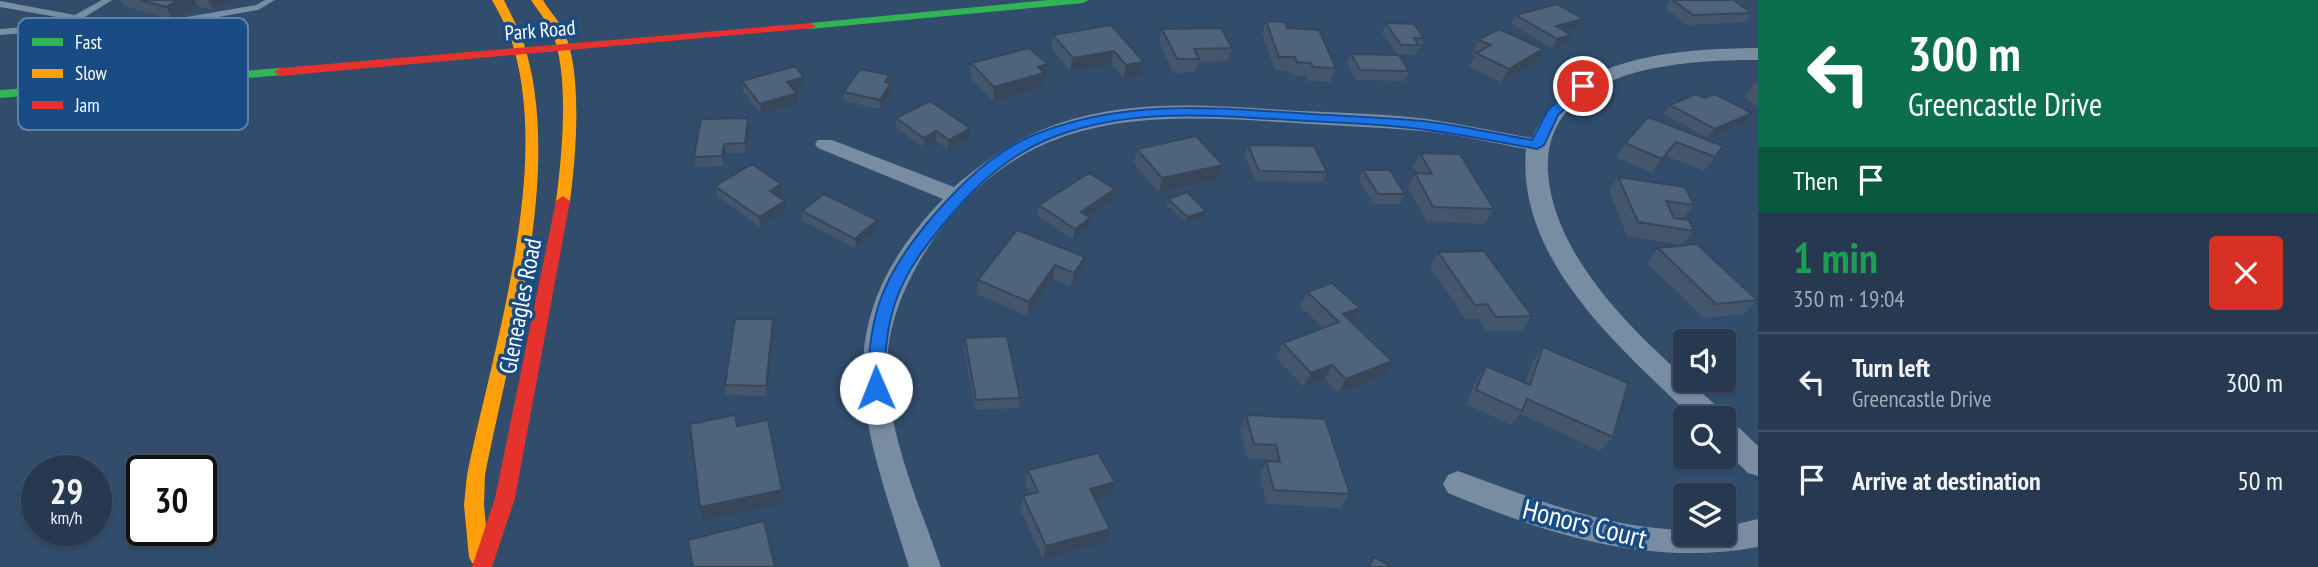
<!DOCTYPE html>
<meta charset="utf-8">
<style>
:root{--surface:#263951;--page:#2e4058;--text:#f1f3f6;--muted:#a4acb7;--line:#425368}
body{margin:0;font-family:"PT Sans Narrow",sans-serif;background:var(--page);color:var(--text);height:100vh;display:flex;flex-direction:column;font-size:26px;white-space:nowrap}
*{box-sizing:border-box;margin:0}
p{font-size:23px;color:var(--muted)}
.icon{flex:none;width:38px;height:38px;fill:none;stroke:currentColor;stroke-width:2;stroke-linecap:round;stroke-linejoin:round}
.map{position:relative;flex:1;overflow:hidden}
.side{display:flex;flex-direction:column;background:var(--surface);width:560px}
.side>*{flex:none}
.banner{background:#0b6e4f;color:#fff;overflow:hidden}
.buttons{position:absolute;left:1673px;top:329px;display:grid;gap:14px}
.buttons a{display:grid;place-items:center;width:63px;height:63px;border-radius:7px;background:var(--surface);box-shadow:0 2px 5px #0004,0 0 0 2px var(--line);font-size:35px}
.speed{position:absolute;left:21px;top:455px;display:flex;gap:14px;font-size:35px;font-weight:700;text-align:center}
.speed>*{display:grid;place-content:center;width:91px;height:91px;border-radius:50%;background:var(--surface);box-shadow:0 2px 5px #0004,0 0 0 2px var(--line);line-height:1}
.speed small{font-size:18px;font-weight:400}
.speed .limit{border:4px solid #111;border-radius:10px;background:#fff;color:#111}
.pin{position:absolute;display:grid;place-items:center;width:60px;height:60px;color:#fff;margin:-30px;border:4px solid #fff;border-radius:50%;box-shadow:0 2px 7px #0007}
.me{position:absolute;width:77px;margin:-38px;rotate:359deg;stroke-linejoin:round;filter:drop-shadow(0 0 5px #0008)}
.turn{display:flex;align-items:center;gap:24px;height:147px;padding:0 35px;font-size:32px}
.turn .icon{width:91px;height:91px;stroke-width:2.5}
.turn b{display:block;font-size:49px;line-height:60px}
.then{display:flex;align-items:center;height:66px;padding:0 35px;background:#0003;gap:14px;font-size:26px}
.round{display:grid;place-items:center;flex:none;width:74px;height:74px;border-radius:7px;background:var(--page)}
.head{display:flex;align-items:center;justify-content:space-between;height:119px;padding:0 35px}
h1{font-size:42px;font-weight:600;line-height:52px;color:#1e9e55}
ul{padding:0;list-style:none}
li{display:flex;align-items:center;gap:21px;height:98px;padding:0 35px;border-top:2px solid var(--line)}
li div{flex:1}
li b{display:block;font-size:26px}
li em{font-style:normal}
main{display:flex;flex:1;min-height:0}
.map>svg:first-child{display:block}
.lines{fill:none;stroke-linecap:round;stroke-linejoin:round}
.lane{fill:#788ca2;fill-rule:evenodd}
.street{fill:#788ca2;fill-rule:evenodd}
.fast{fill:#30b455;fill-rule:evenodd}
.slow{fill:#ff9f0a;fill-rule:evenodd}
.jam{fill:#e5322d;fill-rule:evenodd}
.wall{fill:#43566c}
.shaded-wall{fill:#374658}
.building{fill:#4e647d;stroke:#374658;stroke-width:2}
.route{fill:#1a73e8;stroke:#114b97;stroke-width:2}
.labels{text-anchor:middle;dominant-baseline:central;stroke-width:7;stroke-linejoin:round;paint-order:stroke}
.far-street-label{font-size:21px;fill:#fff;stroke:#194b84}
.street-label{font-size:24px;fill:#fff;stroke:#194b84}
.near-street-label{font-size:28px;fill:#fff;stroke:#194b84}
.key{fill:#194b84;stroke:#5e81a9;stroke-width:2}
.key-label{font-size:19px;fill:#fff}
</style>
<main>
<div class="map">
<svg width="1758" height="567" viewBox="0 0 1758 567">
<rect width="100%" height="100%" fill="#324c6c"/>
<g class="lines">
<path class="lane" d="M102,0H112L85,17L121,23L146,24L256,5L265,0H275L258,10L146,30L121,29L78,21L61,30L0,35V29L59,24L68,19L0,7V1L75,15Z"/>
<path class="street" d="M1758,48V60C1682,60 1542,67 1548,173C1550,205 1565,239 1583,266C1620,323 1673,366 1721,410L1725,418L1724,420L1734,423L1758,446V476L1748,473L1724,449V418H1693C1621,348 1516,261 1526,149C1492,143 1457,134 1422,131C1380,127 1338,126 1296,123C1153,114 1028,106 935,237C908,276 887,321 887,369C889,438 919,503 941,567H909C863,420 821,326 943,199L818,148L815,144L818,140H832L954,187C985,161 1018,137 1057,124C1131,99 1208,105 1284,110C1331,113 1380,113 1427,119C1462,124 1497,132 1532,138C1569,54 1678,49 1758,48Z
M1458,471C1533,498 1604,528 1685,530V534H1724V527L1758,519V547C1647,567 1550,535 1448,493L1443,484L1448,475Z"/>
<path class="fast" d="M1048,0H1089L1083,3L810,29L804,26L810,23Z
M280,68L284,69V75L0,98V90Z"/>
<path class="slow" d="M492,0H504C510,13 517,25 522,38C566,165 510,346 485,475L484,505L489,557L486,563L479,566L472,563L469,557L464,505L467,475C493,347 553,166 511,39C506,25 499,13 492,0Z
M531,0H543C549,11 559,20 564,32C583,73 576,156 570,201L563,206L556,201C562,156 570,74 552,32C547,21 538,11 531,0Z"/>
<path class="jam" d="M810,23L816,26L814,28L280,76L274,72L280,68Z
M563,196L570,201L515,498L492,567H472L495,498L556,201Z"/>
</g>
<path class="wall" d="M120,0H231L214,10L197,6L173,20L124,6Z
M1670,0H1733L1752,13L1745,22L1687,25L1665,8Z
M1516,15L1578,28L1565,31L1566,44L1552,48L1511,24Z
M1266,21L1287,28L1336,68L1330,82L1308,81L1306,76L1292,75L1290,71L1275,70L1262,34Z
M1386,23L1424,38L1420,48H1418L1415,55L1397,54L1382,33Z
M1111,25L1144,62L1141,75L1124,78L1111,64L1070,71L1051,48L1053,35Z
M1162,29L1232,48L1228,61L1198,62L1195,72L1173,73L1159,42Z
M1478,40L1536,62L1501,82L1469,67L1475,55L1472,53Z
M1351,54L1409,71L1405,81L1356,80L1347,63Z
M971,63L1048,64L1046,78L1043,79L1042,87L993,101L970,77Z
M804,77L805,86L794,89L798,103L761,114L743,91L742,81Z
M889,83L891,93L880,109L844,101V92Z
M1755,83H1758V107L1745,97Z
M1670,105L1744,123L1708,138L1663,114Z
M1648,117L1723,146L1704,171L1666,156L1652,173L1616,157L1625,143Z
M896,118L970,128V138L948,149L936,141L924,147L896,128Z
M749,128L746,153H726L724,166L695,167L694,157Z
M1248,145L1327,172L1323,182L1256,181L1244,155Z
M1137,149L1219,179L1159,193L1134,163Z
M1420,153L1494,209L1485,224L1426,221L1408,187L1415,173H1417L1413,167Z
M1363,170L1405,194L1400,204H1373L1359,180Z
M1618,177L1694,205L1683,219L1694,231L1682,245L1627,236L1609,191Z
M715,186L782,194L778,196L786,211L760,227L717,196Z
M1115,189L1113,199L1088,216V228L1073,239L1037,215L1039,205Z
M1168,199L1205,216L1185,222L1166,204Z
M802,211L877,230L856,249L803,221Z
M1017,230L1082,271L1071,287L1053,279L1027,316L977,294L978,280Z
M1658,248L1757,300L1744,314L1704,318L1647,263Z
M1438,252L1532,316L1522,330L1486,331L1478,319H1466L1430,267Z
M1307,292L1352,322V323L1392,361L1384,375L1338,393L1325,379L1304,387L1276,358L1283,343L1323,328L1300,306Z
M773,319L774,329L767,396L726,395L725,385Z
M965,338L1020,398L1019,408L975,410L964,348Z
M1543,347L1613,437L1600,451L1520,414L1511,425L1466,404L1476,380L1486,366L1525,383L1533,361Z
M1246,415L1350,494L1341,508L1267,504L1260,475L1266,461H1270L1269,459L1247,458L1240,429Z
M1028,470L1110,496L1096,500L1110,529L1106,542L1043,559L1020,509L1023,496L1030,494L1025,484Z"/>
<path class="shaded-wall" d="M178,0H194L197,6L173,20L166,7Z
M208,0H231L214,10Z
M1583,19L1578,28L1550,35L1556,26Z
M1571,35L1566,44L1552,48L1557,39Z
M1543,49L1536,62L1501,82L1509,69Z
M1114,51L1111,64L1070,71L1073,58Z
M1144,62L1141,75L1124,78L1126,65Z
M1048,64L1046,78L1043,79L1042,87L993,101L994,87L1038,67Z
M804,77L805,86L788,91L787,82Z
M891,83V93L880,109V100Z
M797,93L798,103L761,114L760,104Z
M1752,113L1744,123L1708,138L1715,129Z
M748,118L749,128L746,153L745,143Z
M970,128V138L948,149L949,140Z
M936,131V141L924,147V138Z
M1676,142L1666,156L1652,173L1662,159Z
M724,144L726,153L724,166L722,156Z
M1223,165L1219,179L1159,193L1162,178Z
M781,184L782,194L771,201L770,191Z
M1115,189L1113,199L1079,222L1081,212Z
M785,201L786,211L760,227L759,217Z
M1206,211L1205,216L1185,222L1187,217Z
M1090,218L1088,228L1073,239L1075,229Z
M877,220V230L856,249L855,239Z
M1085,257L1082,271L1071,287L1074,273Z
M1055,265L1053,279L1027,316L1029,302Z
M1360,308L1352,322L1336,329L1343,314Z
M773,319L774,329L767,396L766,386Z
M1392,361L1384,375L1338,393L1346,379Z
M1332,365L1325,379L1304,387L1311,373Z
M1115,482L1110,496L1086,503L1090,489Z
M782,490L784,503L703,520L700,507Z
M1110,529L1106,542L1043,559L1046,546Z"/>
<path class="building" d="M140,0H178L166,7Z
M1673,0H1733L1752,13L1693,15Z
M1557,4L1583,19L1556,26L1571,35L1557,39L1516,15Z
M1266,21L1285,22L1287,28L1319,30L1336,68L1313,67L1311,63L1297,62L1295,57H1279Z
M1386,23L1414,24L1424,38H1414L1419,45H1401Z
M1111,25L1144,62L1126,65L1114,51L1073,58L1053,35Z
M1221,28L1232,48L1194,49L1199,59H1177L1162,29Z
M1499,29L1543,49L1509,69L1476,53L1491,45L1478,40Z
M1029,48L1048,64L1038,67L1044,73L994,87L971,63Z
M1351,54L1399,55L1409,71L1360,70Z
M795,66L804,77L787,82L797,93L760,104L742,81Z
M860,69L889,75L885,82L891,83L880,100L844,92Z
M1696,94L1704,98L1715,94L1752,113L1715,129L1670,105Z
M930,101L970,128L949,140L936,131L924,138L896,118Z
M1648,117L1723,146L1715,157L1676,142L1662,159L1625,143Z
M748,118L745,143L724,144L722,156L694,157L701,119Z
M1196,136L1223,165L1162,178L1137,149Z
M1248,145L1314,146L1327,172L1259,171Z
M1420,153L1460,154L1494,209L1433,207L1415,173L1432,174Z
M752,164L781,184L770,191L785,201L759,217L715,186Z
M1363,170H1390L1405,194H1378Z
M1089,173L1115,189L1081,212L1090,218L1075,229L1039,205Z
M1618,177L1685,187L1694,205L1666,201L1674,218L1689,220L1694,231L1638,222Z
M1187,192L1206,211L1187,217L1168,199Z
M824,194L877,220L855,239L802,211Z
M1017,230L1085,257L1074,273L1055,265L1029,302L978,280Z
M1697,244L1757,300L1716,304L1658,248Z
M1484,251L1532,316L1496,317L1487,304L1475,305L1438,252Z
M1332,283L1360,308L1343,314L1392,361L1346,379L1332,365L1311,373L1283,343L1339,322L1307,292Z
M735,319H773L766,386L725,385Z
M1007,336L1020,398L976,400L965,338Z
M1543,347L1628,383L1613,437L1527,399L1522,411L1476,390L1486,366L1530,385Z
M735,415L737,426L768,420L782,490L700,507L690,424Z
M1246,415L1325,419L1350,494L1274,490L1266,461L1280,462L1276,445L1254,444Z
M1098,453L1115,482L1090,489L1110,529L1046,546L1023,496L1038,492L1028,470Z
M764,521L775,567H693L688,540Z
M1374,557L1392,567H1369Z"/>
<path class="route" d="M1579,84L1590,86L1558,115L1544,145L1537,149C1500,142 1464,135 1427,130C1382,123 1335,123 1290,120C1208,115 1122,107 1044,141C1005,158 974,187 947,220C897,279 885,311 884,388L876,395L867,388C869,311 883,275 933,216C962,183 994,151 1036,134C1120,100 1208,107 1296,113C1339,116 1381,117 1423,121C1460,125 1496,134 1532,140L1548,110Z"/>
<g class="labels">
<g class="far-street-label">
<text transform="translate(540 30) rotate(-5)">Park Road</text>
</g>
<g class="street-label">
<text transform="translate(520 306) rotate(-79)">Gleneagles Road</text>
</g>
<g class="near-street-label">
<text transform="translate(1585 523) rotate(14)">Honors Court</text>
</g>
</g>
<rect x="18" y="18" width="230" height="112" rx="10" class="key"/>
<rect x="32" y="38" width="31" height="8" fill="#30b455"/>
<rect x="32" y="69" width="31" height="9" fill="#ff9f0a"/>
<rect x="32" y="101" width="31" height="8" fill="#e5322d"/>
<g class="key-label">
<text x="75" y="49">Fast</text>
<text x="75" y="80">Slow</text>
<text x="75" y="112">Jam</text>
</g>
</svg>
<div class="buttons">
<a><svg class="icon" aria-label="sound" viewBox="0 0 24 24"><path d="M4 9h4l5-4v14l-5-4H4zM17 9q2 3 0 6"/></svg></a>
<a><svg class="icon" aria-label="search" viewBox="0 0 24 24"><circle cx="10" cy="10" r="6"/><path d="M15 15l6 6"/></svg></a>
<a><svg class="icon" aria-label="layers" viewBox="0 0 24 24"><path d="M12 4l9 5-9 5-9-5zM3 14l9 5 9-5"/></svg></a>
</div>
<div class="speed"><div>29<small>km/h</small></div><div class="limit">30</div></div>
<div class="pin" style="left:1583px;top:86px;background:#d93025"><svg class="icon" aria-label="arrive" viewBox="0 0 24 24"><path d="M6 21V4h12l-3 4 3 4H6"/></svg></div>
<svg class="me" style="left:876px;top:388px" viewBox="-20 -20 40 40"><circle r="19" fill="#fff"/><path d="M0-13L10 11 0 6-10 11z" fill="#1a73e8"/></svg>
</div>
<section class="side">
<div class="banner">
<div class="turn"><svg class="icon" aria-label="left" viewBox="0 0 24 24"><path d="M17 20v-9H6M10 6l-5 5 5 5"/></svg><div><b>300 m</b>Greencastle Drive</div></div>
<div class="then">Then<svg class="icon" aria-label="arrive" viewBox="0 0 24 24"><path d="M6 21V4h12l-3 4 3 4H6"/></svg></div>
</div>
<div class="head"><div><h1>1 min</h1><p>350 m · 19:04</p></div><a class="round" style="background:#d93025;color:#fff"><svg class="icon" aria-label="close" viewBox="0 0 24 24"><path d="M6 6l12 12M18 6L6 18"/></svg></a></div>
<ul>
<li><svg class="icon" aria-label="left" viewBox="0 0 24 24"><path d="M17 20v-9H6M10 6l-5 5 5 5"/></svg><div><b>Turn left</b><p>Greencastle Drive</p></div><em>300 m</em></li>
<li><svg class="icon" aria-label="arrive" viewBox="0 0 24 24"><path d="M6 21V4h12l-3 4 3 4H6"/></svg><div><b>Arrive at destination</b></div><em>50 m</em></li>
</ul>
</section>
</main>
